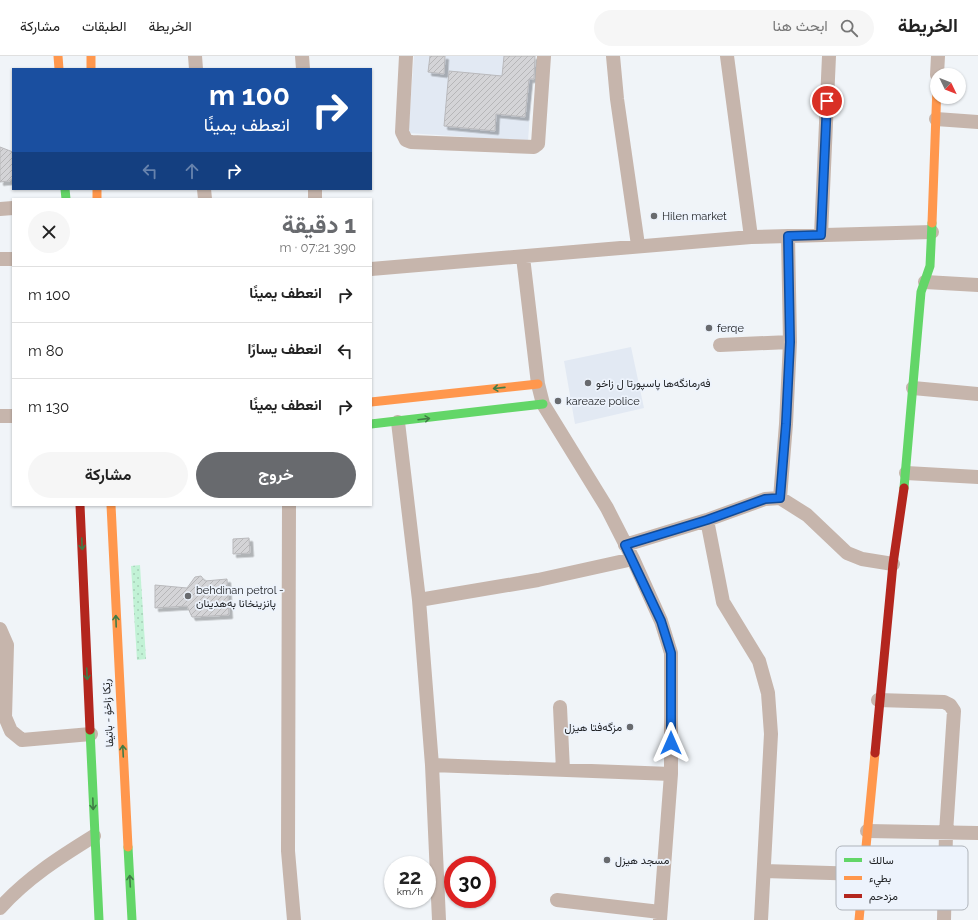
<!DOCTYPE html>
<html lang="ar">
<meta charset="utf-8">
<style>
:root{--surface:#fff;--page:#f6f6f6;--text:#222;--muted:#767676;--line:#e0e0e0;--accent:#686a6e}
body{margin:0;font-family:Raleway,Vazirmatn,sans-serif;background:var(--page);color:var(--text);direction:rtl;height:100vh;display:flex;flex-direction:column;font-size:15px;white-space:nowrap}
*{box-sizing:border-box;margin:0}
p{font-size:13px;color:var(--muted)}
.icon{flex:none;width:22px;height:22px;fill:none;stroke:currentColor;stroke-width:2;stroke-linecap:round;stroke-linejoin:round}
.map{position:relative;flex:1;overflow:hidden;direction:ltr}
.sheet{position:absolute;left:12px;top:142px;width:360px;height:308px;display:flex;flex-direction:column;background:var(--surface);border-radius:0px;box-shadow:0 1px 3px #0004;direction:rtl}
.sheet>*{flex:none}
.hud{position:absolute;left:12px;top:12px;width:360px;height:122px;border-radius:0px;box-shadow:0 1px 3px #0004;direction:rtl;background:#1a4fa0;color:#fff;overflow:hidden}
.needle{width:26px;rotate:133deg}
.tools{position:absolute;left:930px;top:12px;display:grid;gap:8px}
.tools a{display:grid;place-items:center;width:36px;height:36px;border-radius:50%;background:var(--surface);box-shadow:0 1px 3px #0004;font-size:20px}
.speed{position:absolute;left:384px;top:800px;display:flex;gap:8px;font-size:20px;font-weight:700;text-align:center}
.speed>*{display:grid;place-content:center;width:52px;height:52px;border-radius:50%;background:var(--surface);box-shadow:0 1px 3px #0004;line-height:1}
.speed small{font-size:10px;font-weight:400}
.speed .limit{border:6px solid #d22;background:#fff;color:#111}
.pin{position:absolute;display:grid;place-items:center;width:34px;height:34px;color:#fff;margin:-17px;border:2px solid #fff;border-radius:50%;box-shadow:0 1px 4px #0007}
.me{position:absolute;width:44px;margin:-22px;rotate:0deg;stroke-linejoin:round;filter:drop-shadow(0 0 3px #0008)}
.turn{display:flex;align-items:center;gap:14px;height:84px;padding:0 16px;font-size:18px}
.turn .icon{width:52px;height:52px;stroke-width:2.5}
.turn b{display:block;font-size:28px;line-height:34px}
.lanes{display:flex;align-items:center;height:38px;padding:0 16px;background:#0003;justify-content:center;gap:20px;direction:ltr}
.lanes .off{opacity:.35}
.round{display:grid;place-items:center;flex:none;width:42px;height:42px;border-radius:21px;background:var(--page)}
.head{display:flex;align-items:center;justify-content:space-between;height:68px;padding:0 16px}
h1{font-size:24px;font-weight:700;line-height:30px;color:var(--accent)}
.action{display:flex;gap:8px;margin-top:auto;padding:8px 16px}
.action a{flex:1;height:46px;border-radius:24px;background:var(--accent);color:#fff;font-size:16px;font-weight:700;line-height:46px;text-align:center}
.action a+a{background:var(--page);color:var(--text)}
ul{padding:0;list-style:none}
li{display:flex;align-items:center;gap:12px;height:56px;padding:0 16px;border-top:1px solid var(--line)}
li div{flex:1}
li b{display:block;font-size:15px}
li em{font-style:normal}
header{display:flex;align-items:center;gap:24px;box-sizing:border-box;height:56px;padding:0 20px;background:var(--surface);border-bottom:1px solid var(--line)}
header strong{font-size:19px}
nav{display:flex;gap:22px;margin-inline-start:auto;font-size:14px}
.search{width:280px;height:36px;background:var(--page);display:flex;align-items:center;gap:10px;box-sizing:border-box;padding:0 14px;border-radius:22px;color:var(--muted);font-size:15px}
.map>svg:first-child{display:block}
.built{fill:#e2e9f3}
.grass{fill:url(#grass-dots)}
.building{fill:url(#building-hatch);stroke:#b9b9bc;filter:url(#shadow)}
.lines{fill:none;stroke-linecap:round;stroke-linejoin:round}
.street{stroke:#c6b5ac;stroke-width:14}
.fast{stroke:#63d668;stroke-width:9}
.slow{stroke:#ff974d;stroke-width:9}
.jam{stroke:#b3261e;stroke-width:9}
.oneway{stroke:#407b46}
.route-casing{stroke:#114b97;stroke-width:10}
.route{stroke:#1a73e8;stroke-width:7}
.poi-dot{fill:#686a6e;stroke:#edf3fc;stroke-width:1.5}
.labels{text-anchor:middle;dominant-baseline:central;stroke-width:3.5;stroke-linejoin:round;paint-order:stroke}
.poi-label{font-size:11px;fill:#1e2023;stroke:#edf3fc;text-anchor:start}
.street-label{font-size:11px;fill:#1e2023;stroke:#edf3fc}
.key{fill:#edf3fc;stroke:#afb4bb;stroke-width:1}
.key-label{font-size:11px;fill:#1e2023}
</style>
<header>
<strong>الخريطة</strong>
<div class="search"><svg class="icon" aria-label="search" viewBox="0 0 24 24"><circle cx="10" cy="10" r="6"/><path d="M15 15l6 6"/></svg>ابحث هنا</div>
<nav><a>الخريطة</a><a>الطبقات</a><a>مشاركة</a></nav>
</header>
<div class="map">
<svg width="978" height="864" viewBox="0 0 978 864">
<defs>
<pattern id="grass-dots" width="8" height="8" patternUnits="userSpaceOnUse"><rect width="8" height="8" fill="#c2f2d6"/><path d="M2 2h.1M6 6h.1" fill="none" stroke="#a6cfb7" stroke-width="1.8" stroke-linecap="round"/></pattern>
<pattern id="building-hatch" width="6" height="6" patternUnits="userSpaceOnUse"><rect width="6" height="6" fill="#d4d4d7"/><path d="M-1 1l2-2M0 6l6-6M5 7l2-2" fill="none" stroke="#b6b6b8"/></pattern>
<filter id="shadow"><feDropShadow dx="3.5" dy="3.5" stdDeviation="0" flood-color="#0004"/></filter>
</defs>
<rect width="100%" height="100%" fill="#f0f4f8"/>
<path class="built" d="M414,0H534L528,85L408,77Z
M631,291L644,352L575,368L564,305Z"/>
<path class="grass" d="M140,509L146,603L137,604L131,510Z"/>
<path class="building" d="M430,0H445L444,18L428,16Z
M504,0H535L534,23H529L525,61L496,58L495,75L444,70L449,15L502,20Z
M0,91L13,96V122L9,125L0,126Z
M249,482L250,497L233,498V483Z
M201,520L205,525L227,523L229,559L192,561L187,550L155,552V529L187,532L195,521Z"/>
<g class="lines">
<path class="street" d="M195,0L196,13
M302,0L303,13
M406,0L402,76L406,84L411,86L534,91L538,88L544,0
M613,0L617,43L638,189
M727,0L751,181
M937,19L938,0
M936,63L978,66
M204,133L205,143
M315,133V143
M0,153L13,152
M821,179L829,0
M523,201L538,328L543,348L607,452L633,503L661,565L671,597V718L660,864
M0,203H13
M371,213L751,181L932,176
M925,226L978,229
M720,289L790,286
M913,332L978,338
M0,360H13
M398,366L419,544L432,709L439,864
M906,417L978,421
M780,442L786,368L790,286L788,180
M289,449L288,795L294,864
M707,464L723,546L759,605L768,637L771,678L761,864
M625,489L707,464L765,443L780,442L807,459L847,497L862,503L893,508
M419,544L538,524L633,503
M0,573L7,589L5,661L11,675L22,684L91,678
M878,644L944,646L950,649L954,655L946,777L944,864
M560,651L563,714
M432,709L671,718
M867,775L978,777
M764,815L863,818
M557,844L660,856
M0,852C27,822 60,801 94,780"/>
<path class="fast" d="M65,133L66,143
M371,368L543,348
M904,432L921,236L930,210L932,167
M90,674L99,864
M128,791L132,864"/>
<path class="slow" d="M58,0L59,13
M91,0V13
M97,133V143
M932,167L937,30
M371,346L538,328
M111,449L128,791
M859,864L875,697"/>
<path class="jam" d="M80,449L90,674
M875,697L893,508L904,432"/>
</g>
<defs><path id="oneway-shaft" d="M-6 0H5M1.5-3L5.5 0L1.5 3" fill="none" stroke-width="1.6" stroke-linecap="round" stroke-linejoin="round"/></defs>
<g class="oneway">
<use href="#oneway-shaft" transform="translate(499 332) rotate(174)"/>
<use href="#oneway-shaft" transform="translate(424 363) rotate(-7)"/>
<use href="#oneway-shaft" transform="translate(82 488) rotate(87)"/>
<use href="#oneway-shaft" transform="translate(116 565) rotate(-92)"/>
<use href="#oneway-shaft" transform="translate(87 618) rotate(87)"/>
<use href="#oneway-shaft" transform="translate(123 695) rotate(-93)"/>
<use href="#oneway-shaft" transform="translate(93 748) rotate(88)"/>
<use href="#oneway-shaft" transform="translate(130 825) rotate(-93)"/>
</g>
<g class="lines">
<defs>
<path id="route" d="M671,687V597L661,565L625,489L707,464L765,443L780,442L786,368L790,286L788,180L821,179L827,45"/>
</defs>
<use href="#route" class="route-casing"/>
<use href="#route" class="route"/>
</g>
<g class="poi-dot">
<circle cx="654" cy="160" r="4"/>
<circle cx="709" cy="272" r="4"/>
<circle cx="588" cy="327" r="4"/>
<circle cx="558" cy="345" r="4"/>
<circle cx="188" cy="540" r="4"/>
<circle cx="630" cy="671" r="4"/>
<circle cx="607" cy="804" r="4"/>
</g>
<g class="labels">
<g class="poi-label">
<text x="662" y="160">Hilen market</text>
<text x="717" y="272">ferqe</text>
<text x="596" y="327">فەرمانگەها پاسپورتا ل زاخو</text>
<text x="566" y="345">kareaze police</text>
<text x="196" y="534">behdinan petrol -<tspan x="196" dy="13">پانزینخانا بەهدینان</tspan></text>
<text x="622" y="671" text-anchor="end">مزگەفتا هیزل</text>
<text x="615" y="804">مسجد هيزل</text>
</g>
<g class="street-label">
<text transform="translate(108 657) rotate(-93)">رێکا زاخۆ - باتیفا</text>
</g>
</g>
<rect x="836" y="790" width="132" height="64" rx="6" class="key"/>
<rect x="844" y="802" width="18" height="4" fill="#63d668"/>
<rect x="844" y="820" width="18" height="4" fill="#ff974d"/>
<rect x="844" y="838" width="18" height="4" fill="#b3261e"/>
<g class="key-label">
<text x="869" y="808">سالك</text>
<text x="869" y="826">بطيء</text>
<text x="869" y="844">مزدحم</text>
</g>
</svg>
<div class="tools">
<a><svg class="needle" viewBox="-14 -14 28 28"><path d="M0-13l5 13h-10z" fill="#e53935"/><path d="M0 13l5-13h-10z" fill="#767676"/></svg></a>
</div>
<div class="speed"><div>22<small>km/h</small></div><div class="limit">30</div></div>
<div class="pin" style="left:827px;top:45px;background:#d93025"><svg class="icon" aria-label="arrive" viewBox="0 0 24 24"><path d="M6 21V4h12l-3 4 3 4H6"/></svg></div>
<svg class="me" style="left:671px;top:687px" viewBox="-20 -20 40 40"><path d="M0-17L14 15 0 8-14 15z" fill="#1a73e8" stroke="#fff" stroke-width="4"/></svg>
<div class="hud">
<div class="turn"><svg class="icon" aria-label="right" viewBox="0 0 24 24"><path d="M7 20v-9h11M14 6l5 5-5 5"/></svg><div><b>100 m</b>انعطف يمينًا</div></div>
<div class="lanes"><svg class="icon off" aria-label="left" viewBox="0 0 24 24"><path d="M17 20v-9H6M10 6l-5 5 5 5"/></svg><svg class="icon off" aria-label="ahead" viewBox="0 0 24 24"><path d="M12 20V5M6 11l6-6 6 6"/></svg><svg class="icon" aria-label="right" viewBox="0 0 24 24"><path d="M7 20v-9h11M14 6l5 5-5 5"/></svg></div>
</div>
<section class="sheet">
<div class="head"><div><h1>1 دقيقة</h1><p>390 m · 07:21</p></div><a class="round"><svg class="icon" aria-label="close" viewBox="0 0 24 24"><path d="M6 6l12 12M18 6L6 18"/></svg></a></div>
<ul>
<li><svg class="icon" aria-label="right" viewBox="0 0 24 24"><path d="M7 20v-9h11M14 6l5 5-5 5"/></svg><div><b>انعطف يمينًا</b></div><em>100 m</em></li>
<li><svg class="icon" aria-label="left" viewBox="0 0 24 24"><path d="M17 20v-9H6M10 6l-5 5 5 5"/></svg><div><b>انعطف يسارًا</b></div><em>80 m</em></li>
<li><svg class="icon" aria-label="right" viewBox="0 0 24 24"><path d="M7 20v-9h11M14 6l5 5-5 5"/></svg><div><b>انعطف يمينًا</b></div><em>130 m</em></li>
</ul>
<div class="action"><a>خروج</a><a>مشاركة</a></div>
</section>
</div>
